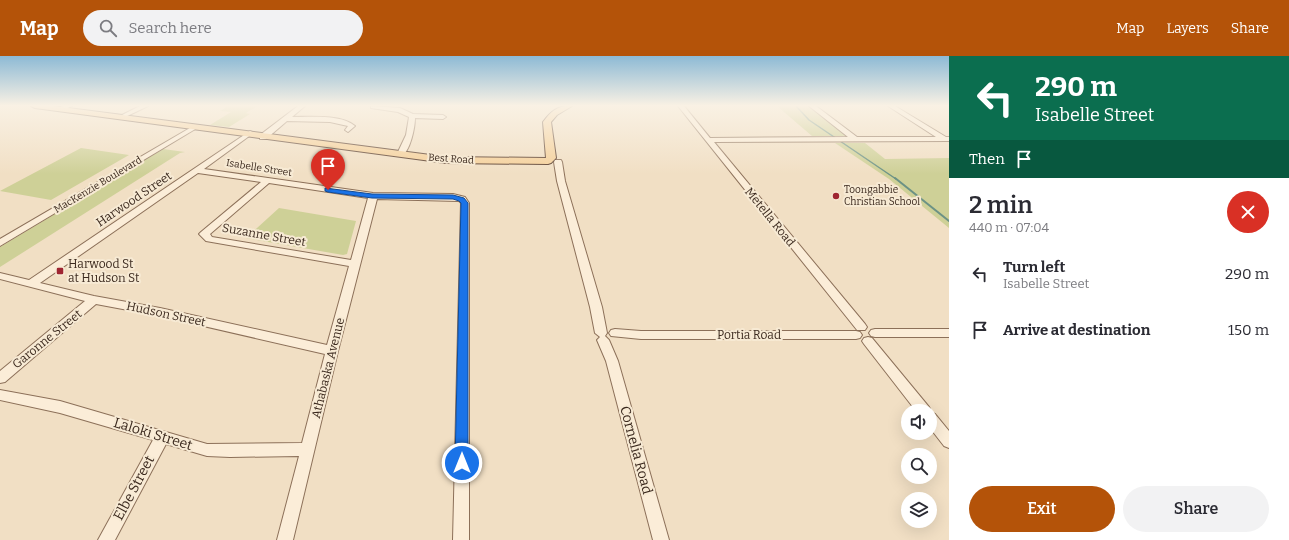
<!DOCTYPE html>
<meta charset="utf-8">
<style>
:root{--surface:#fff;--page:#f2f2f3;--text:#2b2b33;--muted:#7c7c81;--accent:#b45309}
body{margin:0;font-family:Bitter,serif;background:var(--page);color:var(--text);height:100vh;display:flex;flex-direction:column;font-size:15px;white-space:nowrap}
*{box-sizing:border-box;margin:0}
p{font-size:13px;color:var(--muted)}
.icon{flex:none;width:22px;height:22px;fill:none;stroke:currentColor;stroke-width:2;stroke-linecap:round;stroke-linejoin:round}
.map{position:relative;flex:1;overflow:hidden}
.drawer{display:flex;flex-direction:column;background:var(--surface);width:340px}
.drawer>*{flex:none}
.hud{background:#0b6e4f;color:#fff;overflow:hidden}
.controls{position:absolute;left:901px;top:348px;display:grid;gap:8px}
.controls a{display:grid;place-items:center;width:36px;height:36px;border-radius:50%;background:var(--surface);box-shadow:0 4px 16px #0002;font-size:20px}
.pin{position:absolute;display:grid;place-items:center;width:34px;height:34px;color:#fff;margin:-41px -17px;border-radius:50% 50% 50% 0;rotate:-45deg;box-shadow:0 0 4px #0007}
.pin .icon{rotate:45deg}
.me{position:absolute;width:44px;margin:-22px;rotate:0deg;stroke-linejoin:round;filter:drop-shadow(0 0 3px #0008)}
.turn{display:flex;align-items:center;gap:14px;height:84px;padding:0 20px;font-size:18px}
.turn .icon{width:52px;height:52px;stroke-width:2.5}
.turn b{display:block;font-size:28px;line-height:34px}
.then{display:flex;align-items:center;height:38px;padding:0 20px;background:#0003;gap:8px;font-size:15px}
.round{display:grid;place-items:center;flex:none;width:42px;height:42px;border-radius:21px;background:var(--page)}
.head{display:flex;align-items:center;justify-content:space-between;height:68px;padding:0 20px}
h1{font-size:24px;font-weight:600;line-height:30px}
.button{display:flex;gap:8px;margin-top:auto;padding:8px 20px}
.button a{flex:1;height:46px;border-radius:24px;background:var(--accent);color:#fff;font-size:16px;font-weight:600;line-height:46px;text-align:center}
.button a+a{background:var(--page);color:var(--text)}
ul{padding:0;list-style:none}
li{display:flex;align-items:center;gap:12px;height:56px;padding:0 20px}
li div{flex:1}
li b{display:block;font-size:15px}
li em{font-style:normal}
header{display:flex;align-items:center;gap:24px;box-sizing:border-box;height:56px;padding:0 20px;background:var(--accent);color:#fff}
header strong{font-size:19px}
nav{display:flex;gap:22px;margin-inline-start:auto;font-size:14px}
.search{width:280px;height:36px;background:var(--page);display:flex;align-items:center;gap:10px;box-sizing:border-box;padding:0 14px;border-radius:22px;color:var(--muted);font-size:15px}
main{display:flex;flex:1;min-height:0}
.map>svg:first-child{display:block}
.green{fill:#ced097}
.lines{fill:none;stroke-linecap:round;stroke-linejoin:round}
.stream-far1{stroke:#6c9285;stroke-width:1.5}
.stream{stroke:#6c9285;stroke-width:2}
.minor-casing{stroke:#8c7059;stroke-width:2}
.major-casing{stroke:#5a3e2d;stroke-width:2}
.minor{fill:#fbedd8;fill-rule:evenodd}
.major{fill:#f5d09a;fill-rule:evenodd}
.route{fill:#1a73e8;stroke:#114b97}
.poi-dot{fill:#9f2531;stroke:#f7ead4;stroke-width:1.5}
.labels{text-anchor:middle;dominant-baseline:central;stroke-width:4;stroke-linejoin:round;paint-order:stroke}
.far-street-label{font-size:10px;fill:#3b291e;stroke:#f7ead4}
.far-poi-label{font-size:10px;fill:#3b291e;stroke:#f7ead4;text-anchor:start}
.street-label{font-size:12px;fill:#3b291e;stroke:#f7ead4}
.poi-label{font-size:12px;fill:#3b291e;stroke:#f7ead4;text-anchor:start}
.near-street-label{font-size:14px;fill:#3b291e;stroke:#f7ead4}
</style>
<header>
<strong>Map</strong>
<div class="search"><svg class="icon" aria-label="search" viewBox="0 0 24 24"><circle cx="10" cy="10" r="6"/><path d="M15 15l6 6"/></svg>Search here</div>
<nav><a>Map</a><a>Layers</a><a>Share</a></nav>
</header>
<main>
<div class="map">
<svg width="949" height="484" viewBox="0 0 949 484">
<rect width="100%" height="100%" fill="#f1dfc4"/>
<path class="green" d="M228,50H257L246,57L250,58L229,71L210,69L231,56L220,55Z
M777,50H809L847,80H812Z
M835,87H865L885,103L949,102V172L889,123Z
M81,92L129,99L51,144L0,135Z
M163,93L185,96L180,97L0,211V191Z
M279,152L356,165L347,198L343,199L246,182Z"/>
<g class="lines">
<path class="stream-far1" d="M796,50L809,64L896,123"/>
<path class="stream" d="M895,122L949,165"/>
<defs>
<path id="minor" d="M63,50H72L63,54H59V52Z
M140,50H148L123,62L118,61Z
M298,50H305L292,61C309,61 342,58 355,70L348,76L345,74L348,70L330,66L287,65L266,83H260V79Z
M371,50L400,52L413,58L443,59L446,61L443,63L415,62C415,71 410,97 401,100L397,98L406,79L409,61L398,56L371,52Z
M678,50H684L710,82L848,81L809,50H816L857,81H936L888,50H895L946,81H949V85L714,86L865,268L867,271L865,274H857Z
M195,69L198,71L197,72L0,190V183Z
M250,75L252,76V78L204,113L373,137L453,138L465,141L469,147V484H453L461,147L459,145L377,143L338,295L293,484H277L299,400L230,401L207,400L166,388L115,484H98L153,384L60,357L0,344V334L60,345L207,388L302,387L325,298L160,260L96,248L5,326L0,327V315L85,245L0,223V217L29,224ZM198,117L261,126L201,176L199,178L206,185L349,210L327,289L160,252L94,240L40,227ZM269,127L368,142L351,204L212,181L210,178Z
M555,104H561L562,106L565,125L602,251L607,277L605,280L609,284L618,305L669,484H653L606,305L597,284L600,281L595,277L590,251L557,125L554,106Z
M615,273L641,275H856L860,276L862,279L860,282L856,283H641L611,280L609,277L611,274Z
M875,273H949V281H875L871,280L869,277L871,274Z
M868,281L872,282L929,351L931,355L930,356L935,358L949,375V392L944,390L930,372V355H916L864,288L862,285L864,282Z"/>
<path id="major" d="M31,50H53L446,101L546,102L543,66C551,55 558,49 572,50L557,59L551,66L556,102L551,107L548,108L446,107L35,52Z"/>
</defs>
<use href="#minor" class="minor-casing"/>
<use href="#major" class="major-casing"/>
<use href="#minor" class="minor"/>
<use href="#major" class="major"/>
</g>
<linearGradient id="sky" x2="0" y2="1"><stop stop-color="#8dbad5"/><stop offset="0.42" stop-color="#f9f1e4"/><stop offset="1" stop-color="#f9f1e4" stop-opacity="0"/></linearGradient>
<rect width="949" height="118" fill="url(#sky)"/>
<path class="route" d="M325,132L372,138L453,139L464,142L468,147V407L466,411L462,413L457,411L455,407L461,147L459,145L453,143L372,142L328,136L325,135Z"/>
<g class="poi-dot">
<circle cx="836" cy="140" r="4"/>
<rect x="56" y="211" width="8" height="8" rx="2"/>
</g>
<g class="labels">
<g class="far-street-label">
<text transform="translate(451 103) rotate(4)">Best Road</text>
<text transform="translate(259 112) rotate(9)">Isabelle Street</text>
<text transform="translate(98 129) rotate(-31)">MacKenzie Boulevard</text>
</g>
<g class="far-poi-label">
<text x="844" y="134">Toongabbie<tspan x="844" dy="12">Christian School</tspan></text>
</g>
<g class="street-label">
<text transform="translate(134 143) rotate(-34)">Harwood Street</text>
<text transform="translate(770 161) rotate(51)">Metella Road</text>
<text transform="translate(264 179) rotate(10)">Suzanne Street</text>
<text transform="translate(166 258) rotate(12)">Hudson Street</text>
<text x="749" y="279">Portia Road</text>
<text transform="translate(47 283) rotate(-39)">Garonne Street</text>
<text transform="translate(328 312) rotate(-76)">Athabaska Avenue</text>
</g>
<g class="poi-label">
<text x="68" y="208">Harwood St<tspan x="68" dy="14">at Hudson St</tspan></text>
</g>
<g class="near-street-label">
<text transform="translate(153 378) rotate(17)">Laloki Street</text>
<text transform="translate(636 394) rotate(75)">Cornelia Road</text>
<text transform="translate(134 432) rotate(-62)">Elbe Street</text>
</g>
</g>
</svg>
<div class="controls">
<a><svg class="icon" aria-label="sound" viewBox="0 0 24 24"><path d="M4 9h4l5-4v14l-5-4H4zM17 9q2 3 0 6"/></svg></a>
<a><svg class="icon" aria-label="search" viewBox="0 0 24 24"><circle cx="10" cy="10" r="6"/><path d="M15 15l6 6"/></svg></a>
<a><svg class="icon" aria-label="layers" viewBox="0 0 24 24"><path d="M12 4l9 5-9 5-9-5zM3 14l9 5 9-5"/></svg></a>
</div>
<div class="pin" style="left:328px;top:134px;background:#d93025"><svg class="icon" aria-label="arrive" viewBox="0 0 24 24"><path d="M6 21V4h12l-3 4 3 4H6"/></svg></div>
<svg class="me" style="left:462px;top:407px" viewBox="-20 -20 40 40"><circle r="17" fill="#1a73e8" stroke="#fff" stroke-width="3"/><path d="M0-11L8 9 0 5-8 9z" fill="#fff"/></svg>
</div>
<section class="drawer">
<div class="hud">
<div class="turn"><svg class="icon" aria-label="left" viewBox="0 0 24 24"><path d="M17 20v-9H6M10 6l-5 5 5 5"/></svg><div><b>290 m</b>Isabelle Street</div></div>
<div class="then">Then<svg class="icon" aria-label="arrive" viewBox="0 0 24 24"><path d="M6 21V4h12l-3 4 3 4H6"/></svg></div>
</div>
<div class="head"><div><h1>2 min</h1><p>440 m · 07:04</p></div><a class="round" style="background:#d93025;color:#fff"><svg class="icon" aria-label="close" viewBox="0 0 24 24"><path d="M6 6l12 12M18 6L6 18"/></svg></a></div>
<ul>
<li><svg class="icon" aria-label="left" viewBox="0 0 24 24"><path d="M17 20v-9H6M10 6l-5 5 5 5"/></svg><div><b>Turn left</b><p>Isabelle Street</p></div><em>290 m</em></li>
<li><svg class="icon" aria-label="arrive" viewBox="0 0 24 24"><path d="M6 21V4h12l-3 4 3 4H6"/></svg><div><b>Arrive at destination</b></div><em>150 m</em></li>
</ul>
<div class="button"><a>Exit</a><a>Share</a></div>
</section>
</main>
